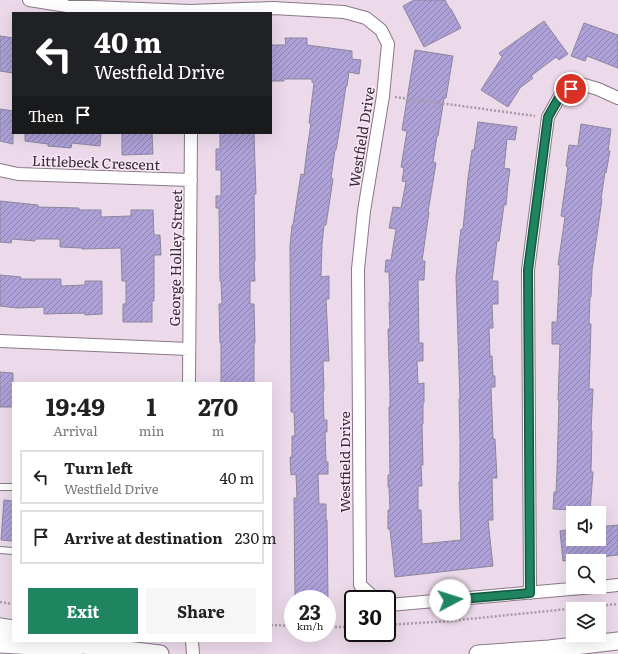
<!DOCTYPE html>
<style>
:root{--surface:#fff;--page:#f6f6f6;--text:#222;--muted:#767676;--line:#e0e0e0;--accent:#1f8560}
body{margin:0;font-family:Literata,serif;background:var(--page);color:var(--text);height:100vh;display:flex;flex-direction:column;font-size:15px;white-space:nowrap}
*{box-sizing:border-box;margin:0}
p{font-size:13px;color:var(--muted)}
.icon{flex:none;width:22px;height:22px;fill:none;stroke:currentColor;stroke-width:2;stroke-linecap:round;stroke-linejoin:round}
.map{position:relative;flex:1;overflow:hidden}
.drawer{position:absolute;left:12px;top:382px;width:260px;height:260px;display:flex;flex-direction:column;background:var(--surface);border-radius:0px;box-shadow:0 4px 16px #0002}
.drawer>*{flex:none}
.banner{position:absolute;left:12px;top:12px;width:260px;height:122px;border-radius:0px;box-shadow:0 4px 16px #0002;background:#202124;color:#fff;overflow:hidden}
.fabs{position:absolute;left:566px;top:506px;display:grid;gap:8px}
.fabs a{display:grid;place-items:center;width:40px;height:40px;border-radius:0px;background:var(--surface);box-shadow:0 4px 16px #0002;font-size:20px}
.speed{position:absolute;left:284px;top:590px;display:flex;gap:8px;font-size:20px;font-weight:700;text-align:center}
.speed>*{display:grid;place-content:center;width:52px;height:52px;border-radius:50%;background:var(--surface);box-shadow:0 4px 16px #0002;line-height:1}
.speed small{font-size:10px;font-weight:400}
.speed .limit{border:2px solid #111;border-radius:6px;background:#fff;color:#111}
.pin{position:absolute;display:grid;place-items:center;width:34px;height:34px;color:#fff;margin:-17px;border:2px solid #fff;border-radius:50%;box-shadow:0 1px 4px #0007}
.me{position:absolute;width:44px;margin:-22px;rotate:85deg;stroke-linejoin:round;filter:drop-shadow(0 0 3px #0008)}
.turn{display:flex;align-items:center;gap:14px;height:84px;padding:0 16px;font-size:18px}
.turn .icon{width:52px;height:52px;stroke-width:2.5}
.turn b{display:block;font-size:28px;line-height:34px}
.then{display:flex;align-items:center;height:38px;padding:0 16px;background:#0003;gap:8px;font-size:15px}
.eta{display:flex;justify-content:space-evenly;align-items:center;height:68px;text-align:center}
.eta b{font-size:24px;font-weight:700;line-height:28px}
.button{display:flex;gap:8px;margin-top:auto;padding:8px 16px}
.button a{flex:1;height:46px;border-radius:0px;background:var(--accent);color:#fff;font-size:16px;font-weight:700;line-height:46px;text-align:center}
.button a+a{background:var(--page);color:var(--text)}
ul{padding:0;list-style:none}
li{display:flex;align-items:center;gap:12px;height:54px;margin:0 8px 6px;padding:0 8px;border:2px solid var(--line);border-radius:0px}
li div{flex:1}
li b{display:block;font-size:15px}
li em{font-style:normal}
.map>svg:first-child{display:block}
.building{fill:url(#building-hatch);stroke:#8b879b}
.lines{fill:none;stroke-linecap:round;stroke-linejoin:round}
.lane-casing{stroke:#897988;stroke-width:8}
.street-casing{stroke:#897988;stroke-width:14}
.secondary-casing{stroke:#897988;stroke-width:19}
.path{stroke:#a89aa7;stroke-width:2.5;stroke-dasharray:2 2;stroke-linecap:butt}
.lane{stroke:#fff;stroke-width:6}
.street{stroke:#fff;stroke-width:12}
.secondary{stroke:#fff;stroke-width:17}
.route-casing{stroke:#14563e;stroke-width:10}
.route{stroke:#1f8560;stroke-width:7}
.labels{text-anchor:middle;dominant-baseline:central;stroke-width:3;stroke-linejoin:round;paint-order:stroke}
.street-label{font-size:14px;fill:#332c32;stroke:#f9e7f8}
</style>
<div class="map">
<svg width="618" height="654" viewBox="0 0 618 654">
<defs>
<pattern id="building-hatch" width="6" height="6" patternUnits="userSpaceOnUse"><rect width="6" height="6" fill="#ada1d8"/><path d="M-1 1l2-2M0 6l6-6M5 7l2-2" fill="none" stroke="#8d83b0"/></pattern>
</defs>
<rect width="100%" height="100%" fill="#ecdaeb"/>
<path class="building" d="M414,0H445L450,9H451L461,28L424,47L403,6Z
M544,21L568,54L559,60L556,57L531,76L533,78L520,88L508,107L481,90L502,57L499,53Z
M584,23L618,35V68L587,56L585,61L571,56Z
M0,36L13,38V73L0,71Z
M285,38H307V45L352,51V59L361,60L359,74L349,72L347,86H346L340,127L336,150H335L331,178L333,179L326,225H324L322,244L321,277L329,276V299H326L329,361H323L324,391H323L324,420H327V432H325L326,462H328V474H318L319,504H326V520H327L328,599H295L294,498H297L296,474L291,475L290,457H292V436H295L294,412H291V392L290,246L292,225H293L301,174L304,175L307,150L311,123H309L314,83L312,82V79H284V81H271V45H286Z
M415,50L453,56L446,98H444L438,136H437L433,162L436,163L428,212H429L422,261H425L424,280H418L419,343H423V361H417L418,384L424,383V403H423V424H422L423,465H421L422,486H418V510H421L422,544L461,540L459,482H460V440L459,399H460L456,277L460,237L461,229H463L468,178L472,150H474L478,122L517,127L515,140L507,139L504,168L510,169L508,183L506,205H504L499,241H497L492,281H498V304H492L493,328H489L490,356H492L493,376H495V387H491L493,439H495L497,478H492L493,520H488L493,566L395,577L390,529H388V510H390L389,487H388V475H390L389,407H390V393L388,329H390L389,302H390L389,272H385L386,260H391L396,229L389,228L393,207L401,208L406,182L402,181L404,168L401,167L407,131L402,130Z
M0,109L13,111V144L0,141Z
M581,124L611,129L608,151H610L606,173L605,172L601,199H602L592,270L591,297H590L589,324H591L589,389H593L591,431H592L591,472H593L590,511L553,509L554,492H556L557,471L559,400H558L560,344H552V322H557L560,265H558L565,217L561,216L568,167L566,166L569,145L578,146Z
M25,133H101L100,146L72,143L71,148L48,146V144L25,141Z
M122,133H152L153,154L122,155Z
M220,133H254L256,194H254L255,261H254L255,281H250V304H254L255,343H254V383H221V343H220L219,304H222L221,281H220L219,208H216V196H221V170H216V149H220Z
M0,201L38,205V207L79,208V210H101V217L131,216V210H153L154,235H160L161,255H154V301H152V322H123V304H126V281H122L121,248L82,249V248L60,247V239H35V241L12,239L11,243L0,242Z
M0,275L21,277L20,279H61V286L85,285V281H102V314L85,315V313L44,314V307L17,308L0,306Z
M0,372L13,373V407H0Z
M4,500L13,501V541L1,540Z
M618,525V555L563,561L560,531L573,529V539H599V527Z"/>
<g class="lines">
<defs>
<path id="lane" d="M0,487H13
M0,550L13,551"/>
<path id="street" d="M29,0L67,6L190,11L273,8L344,12L366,18L381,30L388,44L383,96L364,211L358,269L360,585L373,597L377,599
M0,170L18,174L191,180
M0,341L189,349
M189,383L191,133
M599,587L618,585
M530,593L528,270L548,117L561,94L581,84L598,89L618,98
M387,604L389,605L594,587
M192,641L193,654"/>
<path id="secondary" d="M0,627L13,629
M0,644L68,648L83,645L160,654
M478,654L549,649L618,641"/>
</defs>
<use href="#lane" class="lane-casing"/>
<use href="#street" class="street-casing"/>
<use href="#secondary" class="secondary-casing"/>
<path class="path" d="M395,97L535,116
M0,602L13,604
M271,625L293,626
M387,625L449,621L618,604
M327,627H353"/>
<use href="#lane" class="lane"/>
<use href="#street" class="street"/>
<use href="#secondary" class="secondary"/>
</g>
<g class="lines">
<defs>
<path id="route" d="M450,600L530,593L528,270L548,117L561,94L571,89"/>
</defs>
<use href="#route" class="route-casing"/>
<use href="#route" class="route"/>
</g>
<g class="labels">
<g class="street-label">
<text transform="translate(361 137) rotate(-81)">Westfield Drive</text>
<text transform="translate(96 162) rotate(2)">Littlebeck Crescent</text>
<text transform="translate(175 258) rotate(-89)">George Holley Street</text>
<text transform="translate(344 462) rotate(-90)">Westfield Drive</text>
</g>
</g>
</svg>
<div class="fabs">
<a><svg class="icon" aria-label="sound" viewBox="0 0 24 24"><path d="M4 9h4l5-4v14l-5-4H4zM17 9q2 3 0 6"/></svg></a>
<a><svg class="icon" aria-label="search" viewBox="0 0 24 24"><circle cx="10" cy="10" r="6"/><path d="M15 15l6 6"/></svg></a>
<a><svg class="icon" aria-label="layers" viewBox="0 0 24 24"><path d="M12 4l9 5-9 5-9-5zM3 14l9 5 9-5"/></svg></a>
</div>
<div class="speed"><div>23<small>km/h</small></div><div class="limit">30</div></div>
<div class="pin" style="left:571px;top:89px;background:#d93025"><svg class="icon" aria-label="arrive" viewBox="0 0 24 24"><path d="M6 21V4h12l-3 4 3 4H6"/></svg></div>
<svg class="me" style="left:450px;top:600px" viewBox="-20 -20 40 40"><circle r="19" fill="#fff"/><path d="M0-13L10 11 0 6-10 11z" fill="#1f8560"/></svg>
<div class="banner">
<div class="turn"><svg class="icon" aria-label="left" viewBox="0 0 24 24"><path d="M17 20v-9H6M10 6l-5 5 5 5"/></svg><div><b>40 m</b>Westfield Drive</div></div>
<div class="then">Then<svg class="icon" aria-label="arrive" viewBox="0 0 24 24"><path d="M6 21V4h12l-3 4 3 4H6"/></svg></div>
</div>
<section class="drawer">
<div class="eta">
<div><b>19:49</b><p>Arrival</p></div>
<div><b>1</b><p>min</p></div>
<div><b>270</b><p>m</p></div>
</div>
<ul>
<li><svg class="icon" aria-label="left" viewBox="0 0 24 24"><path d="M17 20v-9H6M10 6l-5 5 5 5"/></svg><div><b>Turn left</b><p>Westfield Drive</p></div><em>40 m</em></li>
<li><svg class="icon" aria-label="arrive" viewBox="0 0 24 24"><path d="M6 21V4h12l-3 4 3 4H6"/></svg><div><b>Arrive at destination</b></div><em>230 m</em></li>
</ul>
<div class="button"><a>Exit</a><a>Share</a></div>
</section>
</div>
